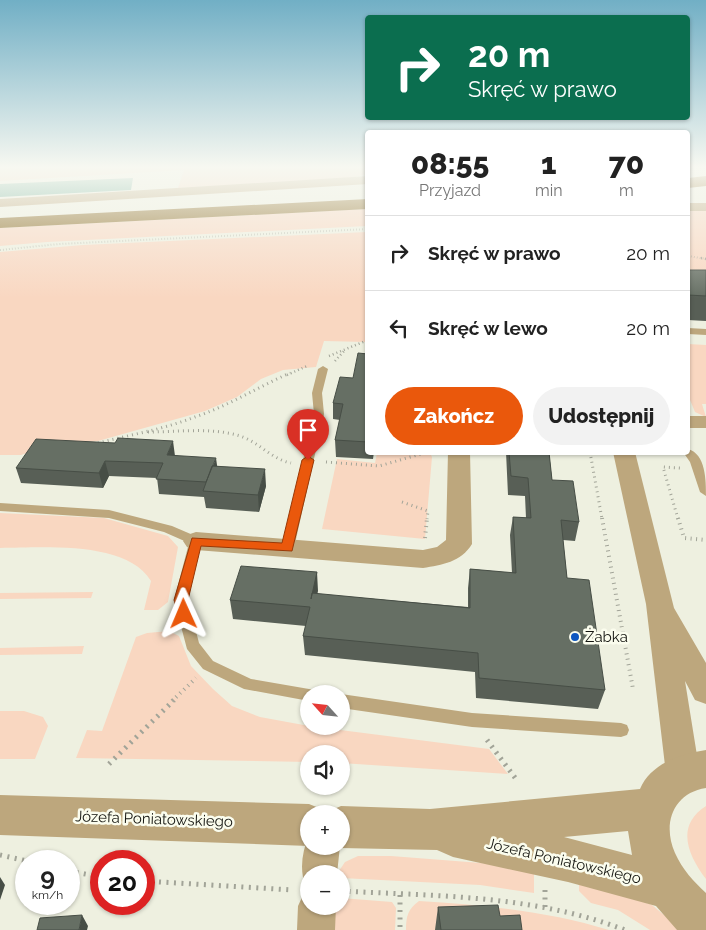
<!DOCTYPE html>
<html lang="pl">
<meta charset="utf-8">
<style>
:root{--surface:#fff;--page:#f2f2f2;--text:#222;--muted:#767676;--line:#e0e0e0;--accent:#ea580c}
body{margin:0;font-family:Raleway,sans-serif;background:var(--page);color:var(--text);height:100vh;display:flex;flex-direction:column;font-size:19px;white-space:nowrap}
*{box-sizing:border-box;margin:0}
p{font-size:16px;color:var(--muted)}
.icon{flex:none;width:28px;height:28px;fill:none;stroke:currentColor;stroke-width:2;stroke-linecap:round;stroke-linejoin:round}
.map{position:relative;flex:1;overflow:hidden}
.drawer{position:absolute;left:365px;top:130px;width:325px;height:325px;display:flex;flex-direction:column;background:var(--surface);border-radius:5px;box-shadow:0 1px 4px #0004}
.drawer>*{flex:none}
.banner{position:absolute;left:365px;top:15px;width:325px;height:105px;border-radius:5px;box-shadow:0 1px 4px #0004;background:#0b6e4f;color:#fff;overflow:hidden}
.needle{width:32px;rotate:297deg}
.controls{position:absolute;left:300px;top:685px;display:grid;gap:10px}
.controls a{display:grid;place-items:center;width:50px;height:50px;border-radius:50%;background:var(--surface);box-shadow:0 1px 4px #0004;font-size:25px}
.speed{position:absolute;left:15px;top:850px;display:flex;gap:10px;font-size:25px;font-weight:700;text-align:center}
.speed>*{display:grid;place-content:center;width:65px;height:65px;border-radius:50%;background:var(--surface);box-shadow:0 1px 4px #0004;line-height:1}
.speed small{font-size:12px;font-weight:400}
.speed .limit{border:8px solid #d22;background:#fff;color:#111}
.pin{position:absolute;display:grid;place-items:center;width:42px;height:42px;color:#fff;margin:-51px -21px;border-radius:50% 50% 50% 0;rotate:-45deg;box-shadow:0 0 5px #0007}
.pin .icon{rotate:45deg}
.me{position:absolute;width:55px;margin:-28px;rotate:359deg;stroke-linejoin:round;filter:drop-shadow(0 0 4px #0008)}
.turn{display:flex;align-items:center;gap:18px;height:105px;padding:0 20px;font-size:22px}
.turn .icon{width:65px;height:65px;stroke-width:2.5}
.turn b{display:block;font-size:35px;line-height:42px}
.eta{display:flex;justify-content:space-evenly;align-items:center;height:85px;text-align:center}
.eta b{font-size:30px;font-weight:800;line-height:35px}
.primary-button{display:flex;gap:10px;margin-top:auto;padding:10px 20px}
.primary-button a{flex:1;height:58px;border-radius:30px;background:var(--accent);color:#fff;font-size:20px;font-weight:800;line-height:58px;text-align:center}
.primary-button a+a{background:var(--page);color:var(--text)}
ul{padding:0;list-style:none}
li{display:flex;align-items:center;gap:15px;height:75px;padding:0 20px;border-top:1px solid var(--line)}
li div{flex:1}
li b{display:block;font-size:19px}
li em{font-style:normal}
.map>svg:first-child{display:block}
.green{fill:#f9d7c1}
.water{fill:#60a791}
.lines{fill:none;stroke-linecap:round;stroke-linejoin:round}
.path-far4{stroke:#a2a498;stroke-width:2;stroke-dasharray:0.5 2.5;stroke-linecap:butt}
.path-far3{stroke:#a2a498;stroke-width:2.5;stroke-dasharray:1 3;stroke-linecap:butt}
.path-far2{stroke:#a2a498;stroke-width:3;stroke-dasharray:1 4;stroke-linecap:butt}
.path-far1{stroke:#a2a498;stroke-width:4;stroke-dasharray:1 4.5;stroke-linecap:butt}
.path{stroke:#a2a498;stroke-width:5;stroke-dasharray:2 5.5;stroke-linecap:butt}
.service{fill:#bda77d;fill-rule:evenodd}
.minor{fill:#bda77d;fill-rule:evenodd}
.tertiary{fill:#bda77d;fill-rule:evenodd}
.primary{fill:#8c6c26;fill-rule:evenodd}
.wall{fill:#585f56}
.shaded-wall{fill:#474e46}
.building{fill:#666f64;stroke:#474e46}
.route{fill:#ea580c;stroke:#983908}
.poi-dot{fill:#0d56c0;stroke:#fbfdee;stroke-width:2}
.labels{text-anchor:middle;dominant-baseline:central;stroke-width:5;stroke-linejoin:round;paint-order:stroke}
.near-poi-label{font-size:15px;fill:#141510;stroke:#fbfdee;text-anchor:start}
.near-street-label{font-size:15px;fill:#141510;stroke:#fbfdee}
</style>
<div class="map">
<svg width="706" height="930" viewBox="0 0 706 930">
<rect width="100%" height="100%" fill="#eef0e0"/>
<path class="green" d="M0,167H367L368,174L349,178L178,188L184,170L0,181Z
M367,209V226L47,242L0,246V228Z
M706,209V288L688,287V210Z
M367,232V342L324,341L316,367L283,370L261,379L237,397L205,411L98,441L51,445L21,455H0V252L83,245Z
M688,344L706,345V404H702L706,417L695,412L688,395Z
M377,453H430L432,457L425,539L322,529L337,459L375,463Z
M0,513L104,518L168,536L178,547L168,602L158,610H144L151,581C126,540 42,548 0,548Z
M93,592L91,598L0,599V593Z
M169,631L179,636L191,666L213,689L232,706L260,717L309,726L489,749L508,774L341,763V754H309V762L76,758L87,730L102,731L136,637L147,633Z
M84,646L82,654L0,655V648Z
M0,711H24L43,717L48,726L35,759H0Z
M706,806V879C688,855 675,826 706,806Z
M358,856H391L534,867V893L480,885L341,878V874H337L345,862Z
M579,877L652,905L682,930H650L618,910L591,903L579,891Z
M341,898L392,902L396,908L395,930H332V906H341Z
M419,901C483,905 548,911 609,930H406C406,916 408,909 419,901Z"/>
<path class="water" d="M133,178L131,190L0,197V184Z"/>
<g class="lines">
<path class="path-far4" d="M0,250L59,244L368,229
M688,256L706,259"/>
<path class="path-far3" d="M701,258L706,259
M329,356L368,340
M335,361L344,351
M287,375L307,366"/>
<path class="path-far2" d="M148,432C177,432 212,427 240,436C259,442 271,459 291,463
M98,443C130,435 164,429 195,417C228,406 258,387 290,373
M590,452L602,519
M326,462L379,466L428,452
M402,502L428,511L427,519
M678,519L663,467L680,468"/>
<path class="path-far1" d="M602,518L633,689
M678,518L684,538L706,540
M425,538L427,518
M172,701L196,678"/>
<path class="path" d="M487,740L516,779
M109,764L174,700
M0,855L27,861
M69,871L101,877
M144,881L293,890
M545,890V907
M341,891C437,896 534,895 625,930
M400,895V930"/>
<path class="service" d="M688,328L706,329V335L688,334Z
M323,366L328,369L322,393L324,414L294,548L292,551H284L282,548L314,414L312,393L318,369Z
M688,449C706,454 706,481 706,496L700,492L690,462L683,452H688Z
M0,503L109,510L172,526L200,538L202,541L188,600L199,643L213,661L251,679L309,689L314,690L316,694H309V701L244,689L203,669L187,649L174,600L189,543L164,532L109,518L0,511Z
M341,694L472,713L621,723L627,725L629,730L627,735L621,737L472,727L341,708Z"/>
<path class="minor" d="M368,176V184L0,207V199Z
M688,203H706V211H688Z
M688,416H706V428H688Z
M448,452H470L472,544C461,562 442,565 423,568L196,550L187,547L183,541L187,535L196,532L423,550L437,547L446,540Z
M613,452H635L674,608L706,663V704L695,700L685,681L700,774L695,785L683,789L671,785L666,774L646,604Z
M309,835V846H340L337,874H309V888L306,887C299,870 302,852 309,835Z
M309,891V906H336L335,930H297L298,906L304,893Z"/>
<path class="tertiary" d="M706,750V788C673,793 662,824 675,853C682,869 694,882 706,893V930H677L656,906L568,882L453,857L437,850L341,848L337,846H341V814H309V846L0,835V795L309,804L324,810L325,813L341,806L430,809L640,789C651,763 681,754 706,750ZM628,831L632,855L564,837Z"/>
<path class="primary" d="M706,176V186L688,188V178Z
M368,199V209L0,228V218Z"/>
</g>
<path class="wall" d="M688,270H706V321L688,320Z
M368,354V452H374L373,459L336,457L335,440L340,420L333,419V403L353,378Z
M506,452H549L552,480L579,522L575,541L563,540L567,578L605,690L598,709L476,698L475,672L305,655L303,636L306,626L233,619L230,600L317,572V594L468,607V588L470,569L512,573L510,535L513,517L526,518L525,496L508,495Z
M175,455L217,466L266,486L259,512L206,508L204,497L159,494L157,478L109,476L103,488L21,483L16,468Z
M438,907L500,916L522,930H435Z"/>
<path class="shaded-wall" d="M173,441L175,456L167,455Z
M216,458L218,472L207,482Z
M105,461L109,476L103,488L99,473Z
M265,469L266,486L259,512L258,495Z
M317,572L318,591L312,618L311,599Z
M0,877L5,885L0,900Z
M82,915L88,926L87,930H79Z"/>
<path class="building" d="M688,270H706V296L688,295Z
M358,353L368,354V442L335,440L343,404L333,403L340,377L353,378Z
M118,438L173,441L167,455L216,458L206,482L156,479L163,463L105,461L99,473L16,468L36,439L115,443Z
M509,452H549L552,480L573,481L579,522L561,520L567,578L589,580L605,690L479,678L478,653L303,636L310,607L230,600L241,566L317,572L311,599L312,593L470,608V569L516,573L513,517L531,518L528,478L511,476Z
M212,466L265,469L258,495L203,491Z
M498,905L500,916L520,915L522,930H441L438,907Z
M82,915L79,930H37L40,918Z"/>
<linearGradient id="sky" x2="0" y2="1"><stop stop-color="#71afc5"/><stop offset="0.56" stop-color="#f7f8f1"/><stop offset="1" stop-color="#f7f8f1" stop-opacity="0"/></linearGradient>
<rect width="706" height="298" fill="url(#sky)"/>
<path class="route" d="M308,456L314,460L292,551L201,546L188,600L191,614L189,618H179L174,600L192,538L282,543L302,460Z"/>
<circle class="poi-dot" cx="575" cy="637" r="5"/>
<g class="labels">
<g class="near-poi-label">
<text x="585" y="637">Żabka</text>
</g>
<g class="near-street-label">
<text transform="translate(154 819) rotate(2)">Józefa Poniatowskiego</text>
<text transform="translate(564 861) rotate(13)">Józefa Poniatowskiego</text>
</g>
</g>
</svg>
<div class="controls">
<a><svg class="needle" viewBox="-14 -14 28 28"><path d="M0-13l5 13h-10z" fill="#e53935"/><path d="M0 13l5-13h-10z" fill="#767676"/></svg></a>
<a><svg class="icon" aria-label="sound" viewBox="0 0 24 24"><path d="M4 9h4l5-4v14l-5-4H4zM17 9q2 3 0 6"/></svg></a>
<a>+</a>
<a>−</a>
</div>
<div class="speed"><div>9<small>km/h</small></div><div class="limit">20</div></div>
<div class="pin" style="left:308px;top:460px;background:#d93025"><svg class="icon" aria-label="arrive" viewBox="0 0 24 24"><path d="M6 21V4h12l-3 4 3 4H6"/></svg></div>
<svg class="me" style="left:184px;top:614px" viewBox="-20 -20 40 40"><path d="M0-17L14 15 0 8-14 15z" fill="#ea580c" stroke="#fff" stroke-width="4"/></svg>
<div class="banner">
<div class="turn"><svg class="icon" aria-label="right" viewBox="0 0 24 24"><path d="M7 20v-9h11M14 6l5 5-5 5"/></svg><div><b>20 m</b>Skręć w prawo</div></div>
</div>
<section class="drawer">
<div class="eta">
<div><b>08:55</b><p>Przyjazd</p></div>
<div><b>1</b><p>min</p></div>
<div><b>70</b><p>m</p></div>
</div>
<ul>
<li><svg class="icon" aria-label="right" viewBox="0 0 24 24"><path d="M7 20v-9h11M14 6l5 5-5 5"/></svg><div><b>Skręć w prawo</b></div><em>20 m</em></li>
<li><svg class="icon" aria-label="left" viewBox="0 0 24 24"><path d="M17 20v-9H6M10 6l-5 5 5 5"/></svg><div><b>Skręć w lewo</b></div><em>20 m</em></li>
</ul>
<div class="primary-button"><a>Zakończ</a><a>Udostępnij</a></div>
</section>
</div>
